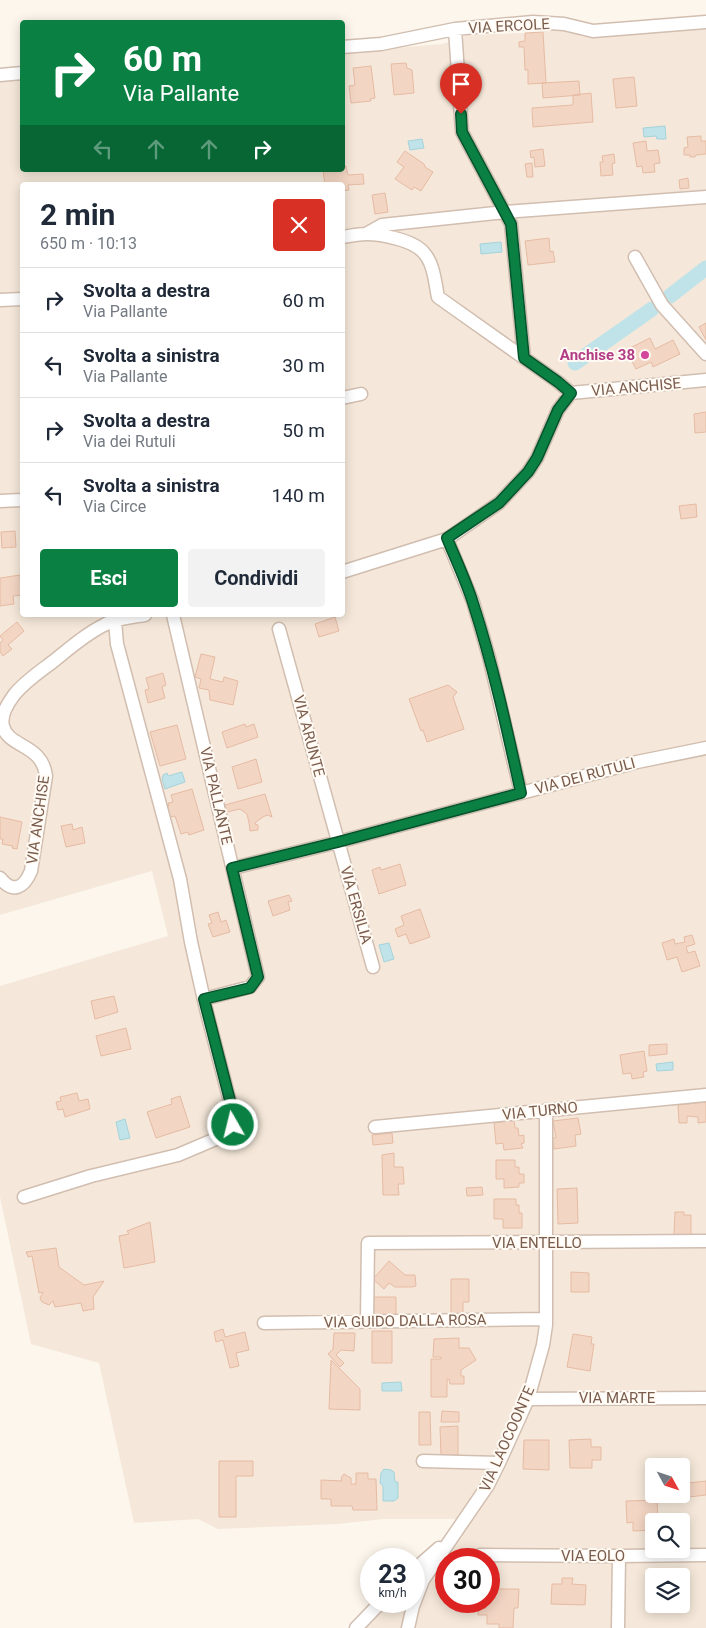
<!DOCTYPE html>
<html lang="it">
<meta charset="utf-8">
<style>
:root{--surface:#fff;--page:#f2f2f3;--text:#1f2937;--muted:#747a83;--line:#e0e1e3;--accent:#0b8043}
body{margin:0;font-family:Roboto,sans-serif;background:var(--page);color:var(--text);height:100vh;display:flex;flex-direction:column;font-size:19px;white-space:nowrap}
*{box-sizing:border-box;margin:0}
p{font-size:16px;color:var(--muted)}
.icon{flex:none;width:28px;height:28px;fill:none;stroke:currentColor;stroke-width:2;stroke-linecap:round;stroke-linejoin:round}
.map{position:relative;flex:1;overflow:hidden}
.side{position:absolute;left:20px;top:182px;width:325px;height:435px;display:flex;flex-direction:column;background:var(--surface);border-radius:5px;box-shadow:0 2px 12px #0003}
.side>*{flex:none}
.hud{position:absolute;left:20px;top:20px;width:325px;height:152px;border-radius:5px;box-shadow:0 2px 12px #0003;background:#0b8043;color:#fff;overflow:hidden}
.needle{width:32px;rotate:130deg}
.controls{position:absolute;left:645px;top:1458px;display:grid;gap:10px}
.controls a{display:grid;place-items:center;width:45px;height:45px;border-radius:5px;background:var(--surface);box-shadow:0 2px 12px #0003;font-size:25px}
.speed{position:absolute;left:360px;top:1548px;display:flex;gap:10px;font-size:25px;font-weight:700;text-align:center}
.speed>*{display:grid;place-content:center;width:65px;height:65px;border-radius:50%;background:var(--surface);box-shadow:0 2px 12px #0003;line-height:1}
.speed small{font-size:12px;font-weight:400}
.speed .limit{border:8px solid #d22;background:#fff;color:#111}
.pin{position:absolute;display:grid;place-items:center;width:42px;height:42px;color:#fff;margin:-51px -21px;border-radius:50% 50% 50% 0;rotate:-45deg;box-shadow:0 0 5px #0007}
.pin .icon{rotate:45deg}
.me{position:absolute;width:55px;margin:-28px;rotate:352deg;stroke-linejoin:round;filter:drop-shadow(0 0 4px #0008)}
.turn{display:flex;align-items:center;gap:18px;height:105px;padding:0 20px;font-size:22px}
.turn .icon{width:65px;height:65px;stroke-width:2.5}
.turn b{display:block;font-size:35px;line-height:42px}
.lanes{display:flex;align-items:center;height:48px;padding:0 20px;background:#0003;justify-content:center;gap:25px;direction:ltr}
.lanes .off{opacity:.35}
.round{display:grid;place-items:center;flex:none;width:52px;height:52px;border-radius:5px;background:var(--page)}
.summary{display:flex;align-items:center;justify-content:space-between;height:85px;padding:0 20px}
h1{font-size:30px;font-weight:700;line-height:38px}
.cta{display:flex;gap:10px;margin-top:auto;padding:10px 20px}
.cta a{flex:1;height:58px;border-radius:5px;background:var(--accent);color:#fff;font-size:20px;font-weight:700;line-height:58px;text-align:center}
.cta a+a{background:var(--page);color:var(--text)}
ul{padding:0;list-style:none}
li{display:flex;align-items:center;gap:15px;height:65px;padding:0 20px;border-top:1px solid var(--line)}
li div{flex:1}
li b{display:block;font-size:19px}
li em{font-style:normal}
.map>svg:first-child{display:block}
.residential{fill:#f5e8da;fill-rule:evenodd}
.water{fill:#bfe3e8;stroke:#a5d3da}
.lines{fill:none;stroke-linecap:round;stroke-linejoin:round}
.canal{stroke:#bfe3e8;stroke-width:15}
.building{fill:#f3d5c3;stroke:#e6bba3}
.street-casing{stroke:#d1beb0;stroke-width:15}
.street{stroke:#fff;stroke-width:12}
.route-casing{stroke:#07532c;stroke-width:12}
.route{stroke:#0b8043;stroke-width:9}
.hotel-dot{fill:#d1479c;stroke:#fffaf3;stroke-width:2}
.labels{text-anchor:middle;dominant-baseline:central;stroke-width:4;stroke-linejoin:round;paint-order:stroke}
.street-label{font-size:15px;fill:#7a5c4d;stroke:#fffaf3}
.hotel-label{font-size:15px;font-weight:bold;fill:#b23c85;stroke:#fffaf3;text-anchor:end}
</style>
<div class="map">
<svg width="706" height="1628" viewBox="0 0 706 1628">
<rect width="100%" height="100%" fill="#fdf6ec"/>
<path class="residential" d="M563,28L583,37L706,28V1628H362L389,1601H414V1576L423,1566L457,1519H384L337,1524L218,1529L198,1519L134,1523L99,1363L31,1344L0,1197V986L168,936L152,871L0,915V80L22,78V170H342L343,52L443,44L469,35L525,33ZM22,185H342V615H22ZM654,1466H681V1494H654ZM654,1521H681V1549H654ZM446,1559H489V1601H446ZM654,1576H681V1604H654Z"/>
<path class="water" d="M665,126L666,139H657L656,136L644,137L643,128Z
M422,139L424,148L410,150L408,141Z
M501,242L502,252L481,254L480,244Z
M182,772L185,782L165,789L162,779L163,775L167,773L168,776Z
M389,943L394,959L384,962L379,945Z
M673,1062V1070L657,1071L656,1064Z
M125,1119L130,1138L120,1140L116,1122Z
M401,1382L402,1391H382V1383Z
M384,1469L391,1470L394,1472L395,1482H398V1498L394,1501H383V1486L380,1483L381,1473Z"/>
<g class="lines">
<path class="canal" d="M670,296L706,268
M575,363L652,309"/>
</g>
<path class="building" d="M543,32L546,83L528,84V70H525L524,47H519V42L525,41V33Z
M406,63L407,68L412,70L414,93L394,95L391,64Z
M371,66L375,98L370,99L371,101L351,103L349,86L355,85L353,68Z
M634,77L637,106L616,108L613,79Z
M579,81L580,95L543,98L542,83Z
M591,93L593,122L533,127L532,108L573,105V95Z
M701,136V141H706V154L696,155L695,157H690V155H684V148L688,147L687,137Z
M646,141L647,151L658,150L660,163L654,164L655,172L643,173L642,166L637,167L633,143Z
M543,149L545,166L535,167L534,157L531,158L530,151Z
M405,151L424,164L425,167L433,172L421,191L414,187L412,190L395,179L404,167L397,162Z
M614,154L615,163L612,164L613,175L601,176L600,162H603L602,156Z
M532,163L533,177H527L525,164Z
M346,166L348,175L363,174L364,184L348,185L349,190L342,191V185H325L323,170H342V167Z
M688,178L689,188L680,189L679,180Z
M385,193L388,212L375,214L372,195Z
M549,238L550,252L553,251L555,262L528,265L525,241Z
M706,323V340L699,327Z
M650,338L655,349L673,340L680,354L653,367L651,362L636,369L626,350Z
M706,412V432L695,433L694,414Z
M696,504L697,517L681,519L679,506Z
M15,531L16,547L2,548L1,532Z
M20,575L22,595L13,596L14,604L0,606V578Z
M335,617L339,631L319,637L315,624Z
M17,622L24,631L8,645L12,649L3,656L0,652V643L3,640L0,636Z
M201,654L215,657L210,679L223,682L224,677L238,681L233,705L210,700L209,690L199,688L201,679L195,677Z
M163,673L166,685L162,687L165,698L148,703L145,690L149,689L146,678Z
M448,685L457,692L453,697L464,729L427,742L423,730L421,731L409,699Z
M245,724L246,727L254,724L258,737L227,748L222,732Z
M177,725L186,759L160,766L150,732Z
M256,759L262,782L238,789L232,767Z
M192,789L204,830L189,835L188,832L181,834L175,816L170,817L167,807L169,806L168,803L173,802L171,795Z
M265,794L272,817L267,815L263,817L256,822L255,824L258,825V830L250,831L249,823L247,814L240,809L227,812L225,805Z
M0,817L22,822L17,849L12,848L13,846L2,844L3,839H0Z
M72,824L73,830L82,827L85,843L66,847L61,826Z
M400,864L406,885L379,894L372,870L380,867L381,870Z
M289,895L292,901L288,902L290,910L273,916L268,901Z
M420,909L430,937L410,944L406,934L398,937L395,929L404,925L401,916Z
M218,912L221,922L226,920L230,932L213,937L208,924L212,923L209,915Z
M692,935L695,944L686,947L688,953L695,951L700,966L682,972L677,957L667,960L662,943L674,939L675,944L685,942L684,937Z
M114,996L118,1012L95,1019L91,1001Z
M126,1028L131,1049L101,1056L96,1036Z
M667,1044V1054L649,1056V1045Z
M644,1051L647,1071L643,1072L644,1077L632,1079L631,1073L623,1074L620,1055Z
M77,1093L79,1101L88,1099L90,1109L65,1117L63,1109L58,1110L56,1102L61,1101L60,1097Z
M180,1096L190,1127L156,1138L147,1112L172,1104L171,1099Z
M706,1102V1122L698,1123V1117L687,1116V1123H679L678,1105Z
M578,1118L581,1134L575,1135L576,1146L554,1149L552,1138H556L553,1121Z
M514,1120L515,1128H518L519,1136L524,1135V1143L521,1144L523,1148L504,1150L503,1143L496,1144L494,1123Z
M392,1133L393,1143L373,1145L372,1135Z
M394,1153V1167H403L404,1184H398L399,1195H383L382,1155Z
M496,1160H515V1167H519V1174H524V1183H519V1187L504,1188V1179H496Z
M482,1187L483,1195L467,1196L466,1188Z
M577,1188L578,1223L558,1224L557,1189Z
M494,1199H516V1205H519V1213H522V1228H503V1219H494Z
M675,1212H684V1215H691V1235H674Z
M150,1222L155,1262L124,1268L119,1236L129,1234L127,1231Z
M56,1248L59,1267L84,1285L104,1281L93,1297L94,1309L83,1311L81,1303L55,1307L53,1301L49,1305L42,1302L40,1298L43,1292L39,1293L32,1256L28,1257L26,1252Z
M389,1261L405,1275H415L416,1286L412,1287H395L389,1283L384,1289L373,1279Z
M571,1272L589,1273V1292H571Z
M451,1279H469V1302H463V1315L451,1316Z
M373,1297H396V1316H373Z
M223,1329L225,1337L245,1332L249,1350L236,1353L239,1366L230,1368L223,1340L216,1342L214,1332Z
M372,1331H392V1363H372Z
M334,1333H355L354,1351L341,1350L336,1355L344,1363L340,1367L328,1354L333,1349Z
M573,1334L592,1337L591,1344H594L590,1371L567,1367Z
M459,1338V1348H469L476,1360L461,1370V1376H464V1384H450L449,1379H447V1397H431V1359H441V1357H433L434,1339Z
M331,1360L360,1389V1410L329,1409Z
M442,1411L459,1412V1422H441Z
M419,1412H430L431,1445H419Z
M458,1426V1455L441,1456L440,1427Z
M591,1439V1447H601V1460H592V1468H570L569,1440Z
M524,1440H549V1470L523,1469Z
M219,1461H253V1476H236V1517H219Z
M356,1473H368V1479H376L377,1510H353L352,1506H331V1499H321V1480L342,1481L341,1478L344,1474L351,1478V1484H356Z
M706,1481V1495L689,1497L688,1483Z
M657,1500L658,1521H654V1530L633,1531V1522L627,1523L626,1501Z
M562,1578H573L572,1584L586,1585L585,1605L551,1604L552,1584H562Z
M489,1589H519L518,1608H514L513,1628H499V1624H487V1615H478V1608H486V1601H489Z"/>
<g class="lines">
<defs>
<path id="street" d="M455,29L462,132L511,224L524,358
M342,47L381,44L455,29L533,22L564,24L593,31L706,22
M0,75L22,73
M366,234L382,225L505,212L706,197
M342,237C350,236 358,234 366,234C381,234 414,240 424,253C434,264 435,283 438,297L558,382L571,393
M635,257L662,305L706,354
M0,300L22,299
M342,398L361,394
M0,501L22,500
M447,539L473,602L489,657L521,793
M342,572L447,539L499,503L528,472L537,458L558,410L571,393L706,380
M173,615L258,977L250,987L204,999
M279,629L373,967
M233,868L338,842L637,762L706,748
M0,878C13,894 24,888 31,871L46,776C42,743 8,748 3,726C0,715 8,703 14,695C25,681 41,671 55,660C71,647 86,634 104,625C116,618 132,617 145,615
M375,1127L706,1095
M24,1197L91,1176L178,1155L225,1135L230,1130L235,1121L206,1009L191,942L180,879L117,644L115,621
M367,1321L368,1243L706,1241
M264,1323L546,1319
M528,1399L706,1398
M423,1461L499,1463
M480,1555L619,1556L706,1555
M414,1570L439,1548
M356,1628L382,1601
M408,1628L413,1606L423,1580L488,1485L499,1463L528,1399L543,1345L546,1325V1110
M618,1628L619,1556"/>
</defs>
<use href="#street" class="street-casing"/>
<use href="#street" class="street"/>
</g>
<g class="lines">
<defs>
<path id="route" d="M233,1125L235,1120L204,999L250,988L258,977L232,868L338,842L521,793C507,729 493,665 473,603C466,581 456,560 447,538L499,503L528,472L537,458L558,410L571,393L558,382L524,358L511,224L462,132L461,114"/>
</defs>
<use href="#route" class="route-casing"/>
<use href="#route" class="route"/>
</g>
<circle class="hotel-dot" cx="645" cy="355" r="5"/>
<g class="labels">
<g class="street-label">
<text transform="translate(509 26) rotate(-3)">VIA ERCOLE</text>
<text transform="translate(636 387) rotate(-5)">VIA ANCHISE</text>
<text transform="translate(309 736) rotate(75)">VIA ARUNTE</text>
<text transform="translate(585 776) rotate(-15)">VIA DEI RUTULI</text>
<text transform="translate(216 796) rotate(77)">VIA PALLANTE</text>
<text transform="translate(38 820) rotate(-82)">VIA ANCHISE</text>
<text transform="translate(356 905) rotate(74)">VIA ERSILIA</text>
<text transform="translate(540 1111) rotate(-6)">VIA TURNO</text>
<text x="537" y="1243">VIA ENTELLO</text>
<text transform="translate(405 1321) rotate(-1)">VIA GUIDO DALLA ROSA</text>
<text x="617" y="1398">VIA MARTE</text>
<text transform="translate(507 1439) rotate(-66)">VIA LAOCOONTE</text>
<text x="593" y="1556">VIA EOLO</text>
</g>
<g class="hotel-label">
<text x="635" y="355">Anchise 38</text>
</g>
</g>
</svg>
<div class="controls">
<a><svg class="needle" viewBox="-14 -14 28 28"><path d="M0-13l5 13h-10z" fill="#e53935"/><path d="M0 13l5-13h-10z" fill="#747a83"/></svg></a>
<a><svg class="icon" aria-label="search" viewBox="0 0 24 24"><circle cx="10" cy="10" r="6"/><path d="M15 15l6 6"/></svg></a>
<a><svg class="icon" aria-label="layers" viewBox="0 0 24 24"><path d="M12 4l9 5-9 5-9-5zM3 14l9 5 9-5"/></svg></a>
</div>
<div class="speed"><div>23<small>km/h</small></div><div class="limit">30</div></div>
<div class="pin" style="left:461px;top:114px;background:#d93025"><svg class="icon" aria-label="arrive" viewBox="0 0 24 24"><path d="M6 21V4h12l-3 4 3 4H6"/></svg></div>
<svg class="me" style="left:233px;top:1125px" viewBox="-20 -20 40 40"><circle r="17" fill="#0b8043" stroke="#fff" stroke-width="3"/><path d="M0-11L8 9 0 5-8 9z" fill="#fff"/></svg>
<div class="hud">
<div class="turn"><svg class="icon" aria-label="right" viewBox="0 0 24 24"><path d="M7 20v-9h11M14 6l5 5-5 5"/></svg><div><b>60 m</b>Via Pallante</div></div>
<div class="lanes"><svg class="icon off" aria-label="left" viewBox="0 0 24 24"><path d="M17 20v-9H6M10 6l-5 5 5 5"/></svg><svg class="icon off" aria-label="ahead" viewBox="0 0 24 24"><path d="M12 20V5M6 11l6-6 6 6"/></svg><svg class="icon off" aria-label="ahead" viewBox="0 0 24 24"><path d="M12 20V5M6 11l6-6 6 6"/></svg><svg class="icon" aria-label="right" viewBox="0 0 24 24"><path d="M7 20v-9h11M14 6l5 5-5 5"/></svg></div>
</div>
<section class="side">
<div class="summary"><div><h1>2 min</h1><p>650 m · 10:13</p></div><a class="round" style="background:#d93025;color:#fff"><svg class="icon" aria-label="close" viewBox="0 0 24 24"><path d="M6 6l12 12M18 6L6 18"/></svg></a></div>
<ul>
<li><svg class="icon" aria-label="right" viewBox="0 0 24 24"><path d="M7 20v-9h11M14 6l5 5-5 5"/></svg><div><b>Svolta a destra</b><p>Via Pallante</p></div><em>60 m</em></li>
<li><svg class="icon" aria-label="left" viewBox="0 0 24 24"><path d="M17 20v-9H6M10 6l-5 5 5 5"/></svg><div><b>Svolta a sinistra</b><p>Via Pallante</p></div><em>30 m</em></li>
<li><svg class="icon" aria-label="right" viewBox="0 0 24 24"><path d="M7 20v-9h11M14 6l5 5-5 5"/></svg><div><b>Svolta a destra</b><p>Via dei Rutuli</p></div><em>50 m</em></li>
<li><svg class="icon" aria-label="left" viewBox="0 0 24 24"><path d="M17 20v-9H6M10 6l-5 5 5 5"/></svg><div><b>Svolta a sinistra</b><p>Via Circe</p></div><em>140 m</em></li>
</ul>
<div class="cta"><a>Esci</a><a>Condividi</a></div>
</section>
</div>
